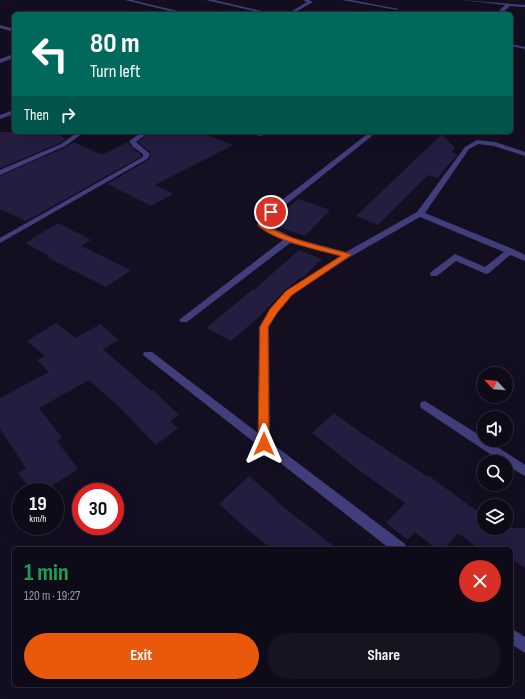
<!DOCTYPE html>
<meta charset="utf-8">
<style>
:root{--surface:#0e0b19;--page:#171422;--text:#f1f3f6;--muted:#9b9ba2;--line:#2e2b38;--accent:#ea580c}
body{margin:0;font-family:"Sofia Sans Condensed",sans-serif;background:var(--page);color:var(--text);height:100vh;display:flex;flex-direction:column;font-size:15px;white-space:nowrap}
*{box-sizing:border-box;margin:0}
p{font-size:13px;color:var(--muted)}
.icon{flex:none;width:22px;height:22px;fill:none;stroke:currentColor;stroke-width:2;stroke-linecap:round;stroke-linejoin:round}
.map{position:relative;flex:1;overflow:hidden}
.drawer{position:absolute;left:12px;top:547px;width:501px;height:140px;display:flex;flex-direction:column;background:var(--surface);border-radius:6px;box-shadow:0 4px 16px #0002,0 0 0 1px var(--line)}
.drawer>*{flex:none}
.banner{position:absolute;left:12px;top:12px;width:501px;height:122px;border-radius:6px;box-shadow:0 4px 16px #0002,0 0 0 1px var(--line);background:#00695c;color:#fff;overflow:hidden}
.needle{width:26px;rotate:296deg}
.fabs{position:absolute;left:477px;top:367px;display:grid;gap:8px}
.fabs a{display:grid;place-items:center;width:36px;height:36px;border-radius:50%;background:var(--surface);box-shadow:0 4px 16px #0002,0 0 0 1px var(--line);font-size:20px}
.speed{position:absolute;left:12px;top:483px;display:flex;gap:8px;font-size:20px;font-weight:700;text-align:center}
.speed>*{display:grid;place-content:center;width:52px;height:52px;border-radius:50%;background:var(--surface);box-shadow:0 4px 16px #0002,0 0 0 1px var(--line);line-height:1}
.speed small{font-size:10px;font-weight:400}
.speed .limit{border:6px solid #d22;background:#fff;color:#111}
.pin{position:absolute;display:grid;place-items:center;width:34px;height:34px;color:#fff;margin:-17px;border:2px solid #fff;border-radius:50%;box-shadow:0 1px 4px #0007}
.me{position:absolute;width:44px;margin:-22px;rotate:0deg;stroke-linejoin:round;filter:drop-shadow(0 0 3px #0008)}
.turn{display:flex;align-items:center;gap:14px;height:84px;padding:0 12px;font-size:18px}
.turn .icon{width:52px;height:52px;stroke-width:2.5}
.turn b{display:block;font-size:28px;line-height:34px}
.then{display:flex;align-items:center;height:38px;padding:0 12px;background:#0003;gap:8px;font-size:15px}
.round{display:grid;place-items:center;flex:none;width:42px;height:42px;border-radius:21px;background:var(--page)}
.head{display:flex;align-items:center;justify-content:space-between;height:68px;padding:0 12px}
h1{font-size:24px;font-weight:700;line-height:30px;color:#1e9e55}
.button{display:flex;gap:8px;margin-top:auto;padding:8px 12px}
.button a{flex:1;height:46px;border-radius:24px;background:var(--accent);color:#fff;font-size:16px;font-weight:700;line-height:46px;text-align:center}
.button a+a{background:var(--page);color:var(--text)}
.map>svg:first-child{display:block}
.building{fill:#251d40}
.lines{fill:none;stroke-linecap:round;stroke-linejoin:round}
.minor{fill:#423e7c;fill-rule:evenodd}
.route{fill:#ea580c;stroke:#983908}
</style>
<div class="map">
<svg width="525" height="699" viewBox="0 0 525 699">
<rect width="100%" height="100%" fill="#130f21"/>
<path class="building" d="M0,132H51L66,139L60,143L0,168Z
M150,132H198L233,145L155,185L173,194L151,206L107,184L148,160L151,156L150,152L138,142Z
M442,134L455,148L451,152L458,154L437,178L429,175L425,178L378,225L356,216Z
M74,142L102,155L128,142L132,148L142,156L26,221L0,209V176L66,147Z
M298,199L330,210L305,236L270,224Z
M58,223L91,240L81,246L131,270L106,287L47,257L50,256L25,243Z
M299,250L322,259L302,278H300L285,290L260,316L231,341L206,328L253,289L254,290Z
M56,323L76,338L100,324L119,340L103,349L151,391L153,390L179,415L170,421L178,428L156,445L119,407L89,380L39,408L62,438L57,441L78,469L42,492H32L18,473L26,468L0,429V398L49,372L37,360L45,356L27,341Z
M334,413L360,432L428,477L429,476L484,516V528H525V568L511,558V549H479L458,533L445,549H436L415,532L408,540L386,523L405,503L356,468L312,433Z
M249,476L278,501L277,502L337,549H272L248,530L219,504Z"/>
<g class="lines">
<path class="minor" d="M125,0H132L190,14H182Z
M206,0H214L275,14H267Z
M303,0H309L313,2L292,14H287L307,2Z
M342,0H351L399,9L397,10Z
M462,0L525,5V7L510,6L501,14H496L505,5Z
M0,25L14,29V32L0,28Z
M511,44L525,47V49L511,46Z
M14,54V58L0,63V59Z
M14,110V114L0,119V115Z
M78,132H85L65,146L0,175V170L61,144Z
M142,132H149L136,142L149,153L150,155L147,159L0,243V238L143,157V154L133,147L129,141Z
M244,132H270L261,136Z
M370,132H377L283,207L267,220L265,224L294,238L346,252L417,212L465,147L477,140L495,142L525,152V156L494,146L478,144L469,149L425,213L513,249L525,255V261L510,255L489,273L486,274L456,261L437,276H431L430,274L431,272L455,254L485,267L504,252L420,217L350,257L292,295L277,313L269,327L270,442L405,544L407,549H390L143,355L144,352H152L258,433L259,327L270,309L286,291L340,256L290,243L187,322H181L179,320L283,240L258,227L257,225L260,217Z
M425,401L484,438V440H487L525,465V476L506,465V462H502L421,408L420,405L421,402Z
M511,628L525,637V653L511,644Z"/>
</g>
<path class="route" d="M269,210L275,212L267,219L265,224C283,239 326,247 350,254L351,255L292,295L277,313L268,327L269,444L267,447L264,448L260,447L258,444L260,327L270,309L286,291L341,256C319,250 271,240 258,225L261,217Z"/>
</svg>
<div class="fabs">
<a><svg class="needle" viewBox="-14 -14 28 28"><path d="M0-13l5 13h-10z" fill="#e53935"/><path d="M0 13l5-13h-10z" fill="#9b9ba2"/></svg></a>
<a><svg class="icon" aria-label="sound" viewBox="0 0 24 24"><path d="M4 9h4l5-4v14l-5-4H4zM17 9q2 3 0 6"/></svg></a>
<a><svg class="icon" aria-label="search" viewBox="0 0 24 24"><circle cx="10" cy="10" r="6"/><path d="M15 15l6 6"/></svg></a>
<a><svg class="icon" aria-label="layers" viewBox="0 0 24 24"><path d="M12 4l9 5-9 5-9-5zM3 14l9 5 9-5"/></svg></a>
</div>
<div class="speed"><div>19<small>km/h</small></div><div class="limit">30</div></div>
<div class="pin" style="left:271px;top:212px;background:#d93025"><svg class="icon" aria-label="arrive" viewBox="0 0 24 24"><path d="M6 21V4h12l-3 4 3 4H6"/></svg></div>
<svg class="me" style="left:264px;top:444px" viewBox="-20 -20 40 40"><path d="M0-17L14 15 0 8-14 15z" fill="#ea580c" stroke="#fff" stroke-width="4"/></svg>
<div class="banner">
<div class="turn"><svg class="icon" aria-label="left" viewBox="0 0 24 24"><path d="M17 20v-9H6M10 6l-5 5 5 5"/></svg><div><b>80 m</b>Turn left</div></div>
<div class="then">Then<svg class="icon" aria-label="right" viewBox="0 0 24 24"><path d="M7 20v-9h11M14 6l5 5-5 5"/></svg></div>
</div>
<section class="drawer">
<div class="head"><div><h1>1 min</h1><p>120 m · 19:27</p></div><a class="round" style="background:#d93025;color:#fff"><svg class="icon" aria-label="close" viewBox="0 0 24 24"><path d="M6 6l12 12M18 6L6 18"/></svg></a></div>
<div class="button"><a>Exit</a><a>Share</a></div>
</section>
</div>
